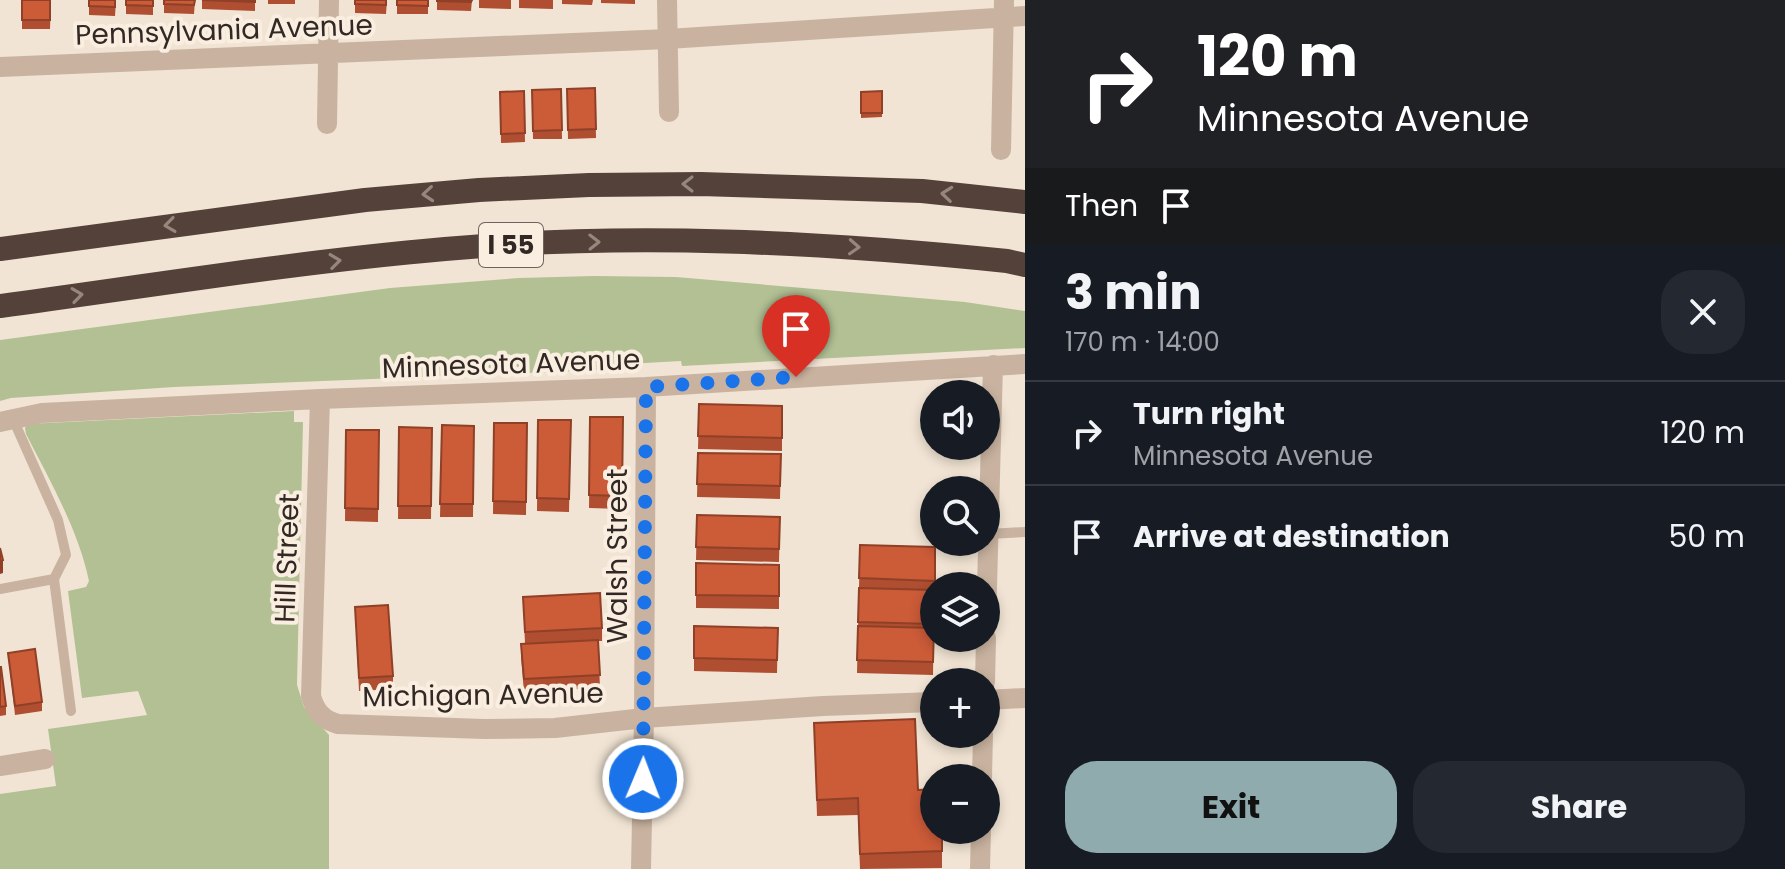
<!DOCTYPE html>
<meta charset="utf-8">
<style>
:root{--surface:#171b24;--page:#242831;--text:#f1f3f6;--muted:#9ea1a6;--line:#363941;--accent:#8fabae}
body{margin:0;font-family:Poppins,sans-serif;background:var(--page);color:var(--text);height:100vh;display:flex;flex-direction:column;font-size:30px;white-space:nowrap}
*{box-sizing:border-box;margin:0}
p{font-size:26px;color:var(--muted)}
.icon{flex:none;width:44px;height:44px;fill:none;stroke:currentColor;stroke-width:2;stroke-linecap:round;stroke-linejoin:round}
.map{position:relative;flex:1;overflow:hidden}
.side{display:flex;flex-direction:column;background:var(--surface);width:760px}
.side>*{flex:none}
.top-card{background:#202124;color:#fff;overflow:hidden}
.buttons{position:absolute;left:920px;top:380px;display:grid;gap:16px}
.buttons a{display:grid;place-items:center;width:80px;height:80px;border-radius:50%;background:var(--surface);box-shadow:0 4px 12px #0003;font-size:40px}
.pin{position:absolute;display:grid;place-items:center;width:68px;height:68px;color:#fff;margin:-82px -34px;border-radius:50% 50% 50% 0;rotate:-45deg;box-shadow:0 0 8px #0007}
.pin .icon{rotate:45deg}
.me{position:absolute;width:88px;margin:-44px;rotate:1deg;stroke-linejoin:round;filter:drop-shadow(0 0 6px #0008)}
.turn{display:flex;align-items:center;gap:28px;height:168px;padding:0 40px;font-size:36px}
.turn .icon{width:104px;height:104px;stroke-width:2.5}
.turn b{display:block;font-size:56px;line-height:68px}
.then{display:flex;align-items:center;height:76px;padding:0 40px;background:#0003;gap:16px;font-size:30px}
.round{display:grid;place-items:center;flex:none;width:84px;height:84px;border-radius:32px;background:var(--page)}
.headline{display:flex;align-items:center;justify-content:space-between;height:136px;padding:0 40px}
h1{font-size:48px;font-weight:700;line-height:60px}
.action{display:flex;gap:16px;margin-top:auto;padding:16px 40px}
.action a{flex:1;height:92px;border-radius:32px;background:var(--accent);color:#111;font-size:32px;font-weight:700;line-height:92px;text-align:center}
.action a+a{background:var(--page);color:var(--text)}
ul{padding:0;list-style:none}
li{display:flex;align-items:center;gap:24px;height:104px;padding:0 40px;border-top:2px solid var(--line)}
li div{flex:1}
li b{display:block;font-size:30px}
li em{font-style:normal}
main{display:flex;flex:1;min-height:0}
.map>svg:first-child{display:block}
.green{fill:#b2c094}
.lines{fill:none;stroke-linecap:round;stroke-linejoin:round}
.service{stroke:#c9b3a0;stroke-width:10}
.minor{stroke:#c9b3a0;stroke-width:20}
.motorway{stroke:#54423a;stroke-width:24}
.wall{fill:#af4e30}
.shaded-wall{fill:#8f4027}
.building{fill:#cc5b38;stroke:#8f4027;stroke-width:2}
.oneway{stroke:#96877c}
.route{stroke:#1a73e8;stroke-width:14;stroke-dasharray:0 25.2}
.labels{text-anchor:middle;dominant-baseline:central;stroke-width:8;stroke-linejoin:round;paint-order:stroke}
.shield{fill:#f9eee0;stroke:#6e645c;stroke-width:2}
.shield-label{font-size:26px;font-weight:bold;fill:#332924}
.street-label{font-size:28px;fill:#332924;stroke:#f9eee0}
</style>
<main>
<div class="map">
<svg width="1025" height="869" viewBox="0 0 1025 869">
<rect width="100%" height="100%" fill="#f1e4d4"/>
<path class="green" d="M594,276L676,277L965,302L1025,311V348L682,366L681,361L627,364L625,369L174,387L11,398L0,401V340L390,288L519,278Z
M294,411V422H303L297,685L304,707L329,735V869H0V794L56,786L48,729L147,715L138,691L82,698L68,591L86,587L89,581C78,529 50,481 26,434L25,428L27,424Z"/>
<g class="lines">
<path class="service" d="M13,419L58,520L66,555L54,579L71,711
M988,534L1025,532
M0,589L54,579"/>
<path class="minor" d="M667,0L669,112
M0,67L668,39L1025,16
M327,124L329,0
M1001,150L1004,0
M320,399L311,696C315,711 323,720 338,724L484,729L555,728L644,718L823,706L934,702
M0,422L42,413L320,399L646,387L1025,364
M986,624L993,365
M985,682L986,638
M986,700L1025,698
M0,766L45,759
M982,778L983,734
M641,869L644,718L646,387
M980,869L981,830"/>
<path class="motorway" d="M0,249L365,200L479,190L589,185L701,184L922,191L1025,202
M0,306C148,286 296,262 445,249C632,232 820,242 1007,261L1025,265"/>
</g>
<path class="wall" d="M22,0H51L50,29H22Z
M89,0H116L115,16L89,15Z
M126,0H153V15L126,14Z
M164,0H195L194,14L164,13Z
M202,0H255V11L202,9Z
M268,0H295V4H268Z
M355,0H387L386,14L355,13Z
M397,0H428V14H397Z
M437,0H472L471,11L437,10Z
M479,0H511V9L479,8Z
M519,0H553V9L519,8Z
M562,0H593L592,5L562,4Z
M601,0H635V4L601,3Z
M595,88L596,138L568,139L567,89Z
M561,89L562,139H533L532,90Z
M524,91L525,142L501,143L500,92Z
M882,91V117L861,118V92Z
M699,404L782,406V451L698,449Z
M590,417H623L622,509L589,508Z
M538,420H571L569,512L537,511Z
M494,423H527L526,515L493,514Z
M442,425L474,426L473,517H440Z
M399,427L432,428L431,519H398Z
M346,430H379L378,522L345,521Z
M698,453L781,454L780,499L697,497Z
M697,515L780,517L779,562L696,560Z
M860,545L935,547L933,675L857,673Z
M696,563L779,565V609L696,608Z
M523,597L602,628V641H598L600,688L524,692L521,657V644H525Z
M355,607L393,676V689L359,691Z
M694,626L778,628L777,673L694,671Z
M8,653L42,702V711L15,715Z
M0,667L6,706V715L0,716Z
M814,723L918,790L942,851V868L860,869L858,815L817,816Z"/>
<path class="shaded-wall" d="M3,560V573L0,574V561Z"/>
<path class="building" d="M22,0H50V20H22Z
M89,0H115V7L89,6Z
M126,0H153V6L126,5Z
M164,0H195L194,5L164,4Z
M202,0H255V2Z
M355,0H386V5L355,4Z
M397,0H428V6L397,5Z
M437,0H472L471,2L437,1Z
M595,88L596,129L568,130L567,89Z
M561,89L562,130L533,131L532,90Z
M524,91L525,133L501,134L500,92Z
M882,91V113H861V92Z
M699,404L782,406V438L698,436Z
M590,417H623L622,496L589,495Z
M538,420H571L569,499L537,498Z
M494,423H527L526,502L493,501Z
M442,425L474,426L473,504H440Z
M399,427L432,428L431,506H398Z
M346,430H379L378,509L345,508Z
M698,453L781,454L780,486L697,484Z
M697,515L780,517L779,549L696,547Z
M860,545L935,547V581L859,578Z
M0,548L3,560L0,561Z
M696,563L779,565V596L696,595Z
M859,588L934,590V624L858,622Z
M600,593L602,628L525,632L523,597Z
M388,605L393,676L359,678L355,607Z
M694,626L778,628L777,660L694,658Z
M858,626L934,628L933,662L857,660Z
M598,640L600,675L524,679L521,644Z
M35,649L42,702L15,706L8,653Z
M0,667H1L6,706L0,707Z
M915,719L918,790L934,789V830H942V851L860,854L858,798L817,800L814,723Z"/>
<defs><path id="oneway-chevron" d="M-2-3.5L2.5 0L-2 3.5" fill="none" stroke-width="1.6" stroke-linecap="round" stroke-linejoin="round" transform="scale(2)"/></defs>
<g class="oneway">
<use href="#oneway-chevron" transform="translate(688 184) rotate(180)"/>
<use href="#oneway-chevron" transform="translate(428 194) rotate(175)"/>
<use href="#oneway-chevron" transform="translate(947 194) rotate(-174)"/>
<use href="#oneway-chevron" transform="translate(170 225) rotate(172)"/>
<use href="#oneway-chevron" transform="translate(594 242) rotate(-1)"/>
<use href="#oneway-chevron" transform="translate(854 247) rotate(3)"/>
<use href="#oneway-chevron" transform="translate(335 261) rotate(-7)"/>
<use href="#oneway-chevron" transform="translate(77 295) rotate(-8)"/>
</g>
<g class="lines">
<path class="route" d="M643,779L646,387L796,377"/>
</g>
<g class="labels">
<rect class="shield" x="479" y="223" width="64" height="44" rx="6"/>
<g class="shield-label">
<text x="511" y="245">I 55</text>
</g>
<g class="street-label">
<text transform="translate(224 30) rotate(-2)">Pennsylvania Avenue</text>
<text transform="translate(511 364) rotate(-2)">Minnesota Avenue</text>
<text transform="translate(617 556) rotate(-90)">Walsh Street</text>
<text transform="translate(287 558) rotate(-88)">Hill Street</text>
<text transform="translate(483 695) rotate(-1)">Michigan Avenue</text>
</g>
</g>
</svg>
<div class="buttons">
<a><svg class="icon" aria-label="sound" viewBox="0 0 24 24"><path d="M4 9h4l5-4v14l-5-4H4zM17 9q2 3 0 6"/></svg></a>
<a><svg class="icon" aria-label="search" viewBox="0 0 24 24"><circle cx="10" cy="10" r="6"/><path d="M15 15l6 6"/></svg></a>
<a><svg class="icon" aria-label="layers" viewBox="0 0 24 24"><path d="M12 4l9 5-9 5-9-5zM3 14l9 5 9-5"/></svg></a>
<a>+</a>
<a>−</a>
</div>
<div class="pin" style="left:796px;top:377px;background:#d93025"><svg class="icon" aria-label="arrive" viewBox="0 0 24 24"><path d="M6 21V4h12l-3 4 3 4H6"/></svg></div>
<svg class="me" style="left:643px;top:779px" viewBox="-20 -20 40 40"><circle r="17" fill="#1a73e8" stroke="#fff" stroke-width="3"/><path d="M0-11L8 9 0 5-8 9z" fill="#fff"/></svg>
</div>
<section class="side">
<div class="top-card">
<div class="turn"><svg class="icon" aria-label="right" viewBox="0 0 24 24"><path d="M7 20v-9h11M14 6l5 5-5 5"/></svg><div><b>120 m</b>Minnesota Avenue</div></div>
<div class="then">Then<svg class="icon" aria-label="arrive" viewBox="0 0 24 24"><path d="M6 21V4h12l-3 4 3 4H6"/></svg></div>
</div>
<div class="headline"><div><h1>3 min</h1><p>170 m · 14:00</p></div><a class="round"><svg class="icon" aria-label="close" viewBox="0 0 24 24"><path d="M6 6l12 12M18 6L6 18"/></svg></a></div>
<ul>
<li><svg class="icon" aria-label="right" viewBox="0 0 24 24"><path d="M7 20v-9h11M14 6l5 5-5 5"/></svg><div><b>Turn right</b><p>Minnesota Avenue</p></div><em>120 m</em></li>
<li><svg class="icon" aria-label="arrive" viewBox="0 0 24 24"><path d="M6 21V4h12l-3 4 3 4H6"/></svg><div><b>Arrive at destination</b></div><em>50 m</em></li>
</ul>
<div class="action"><a>Exit</a><a>Share</a></div>
</section>
</main>
